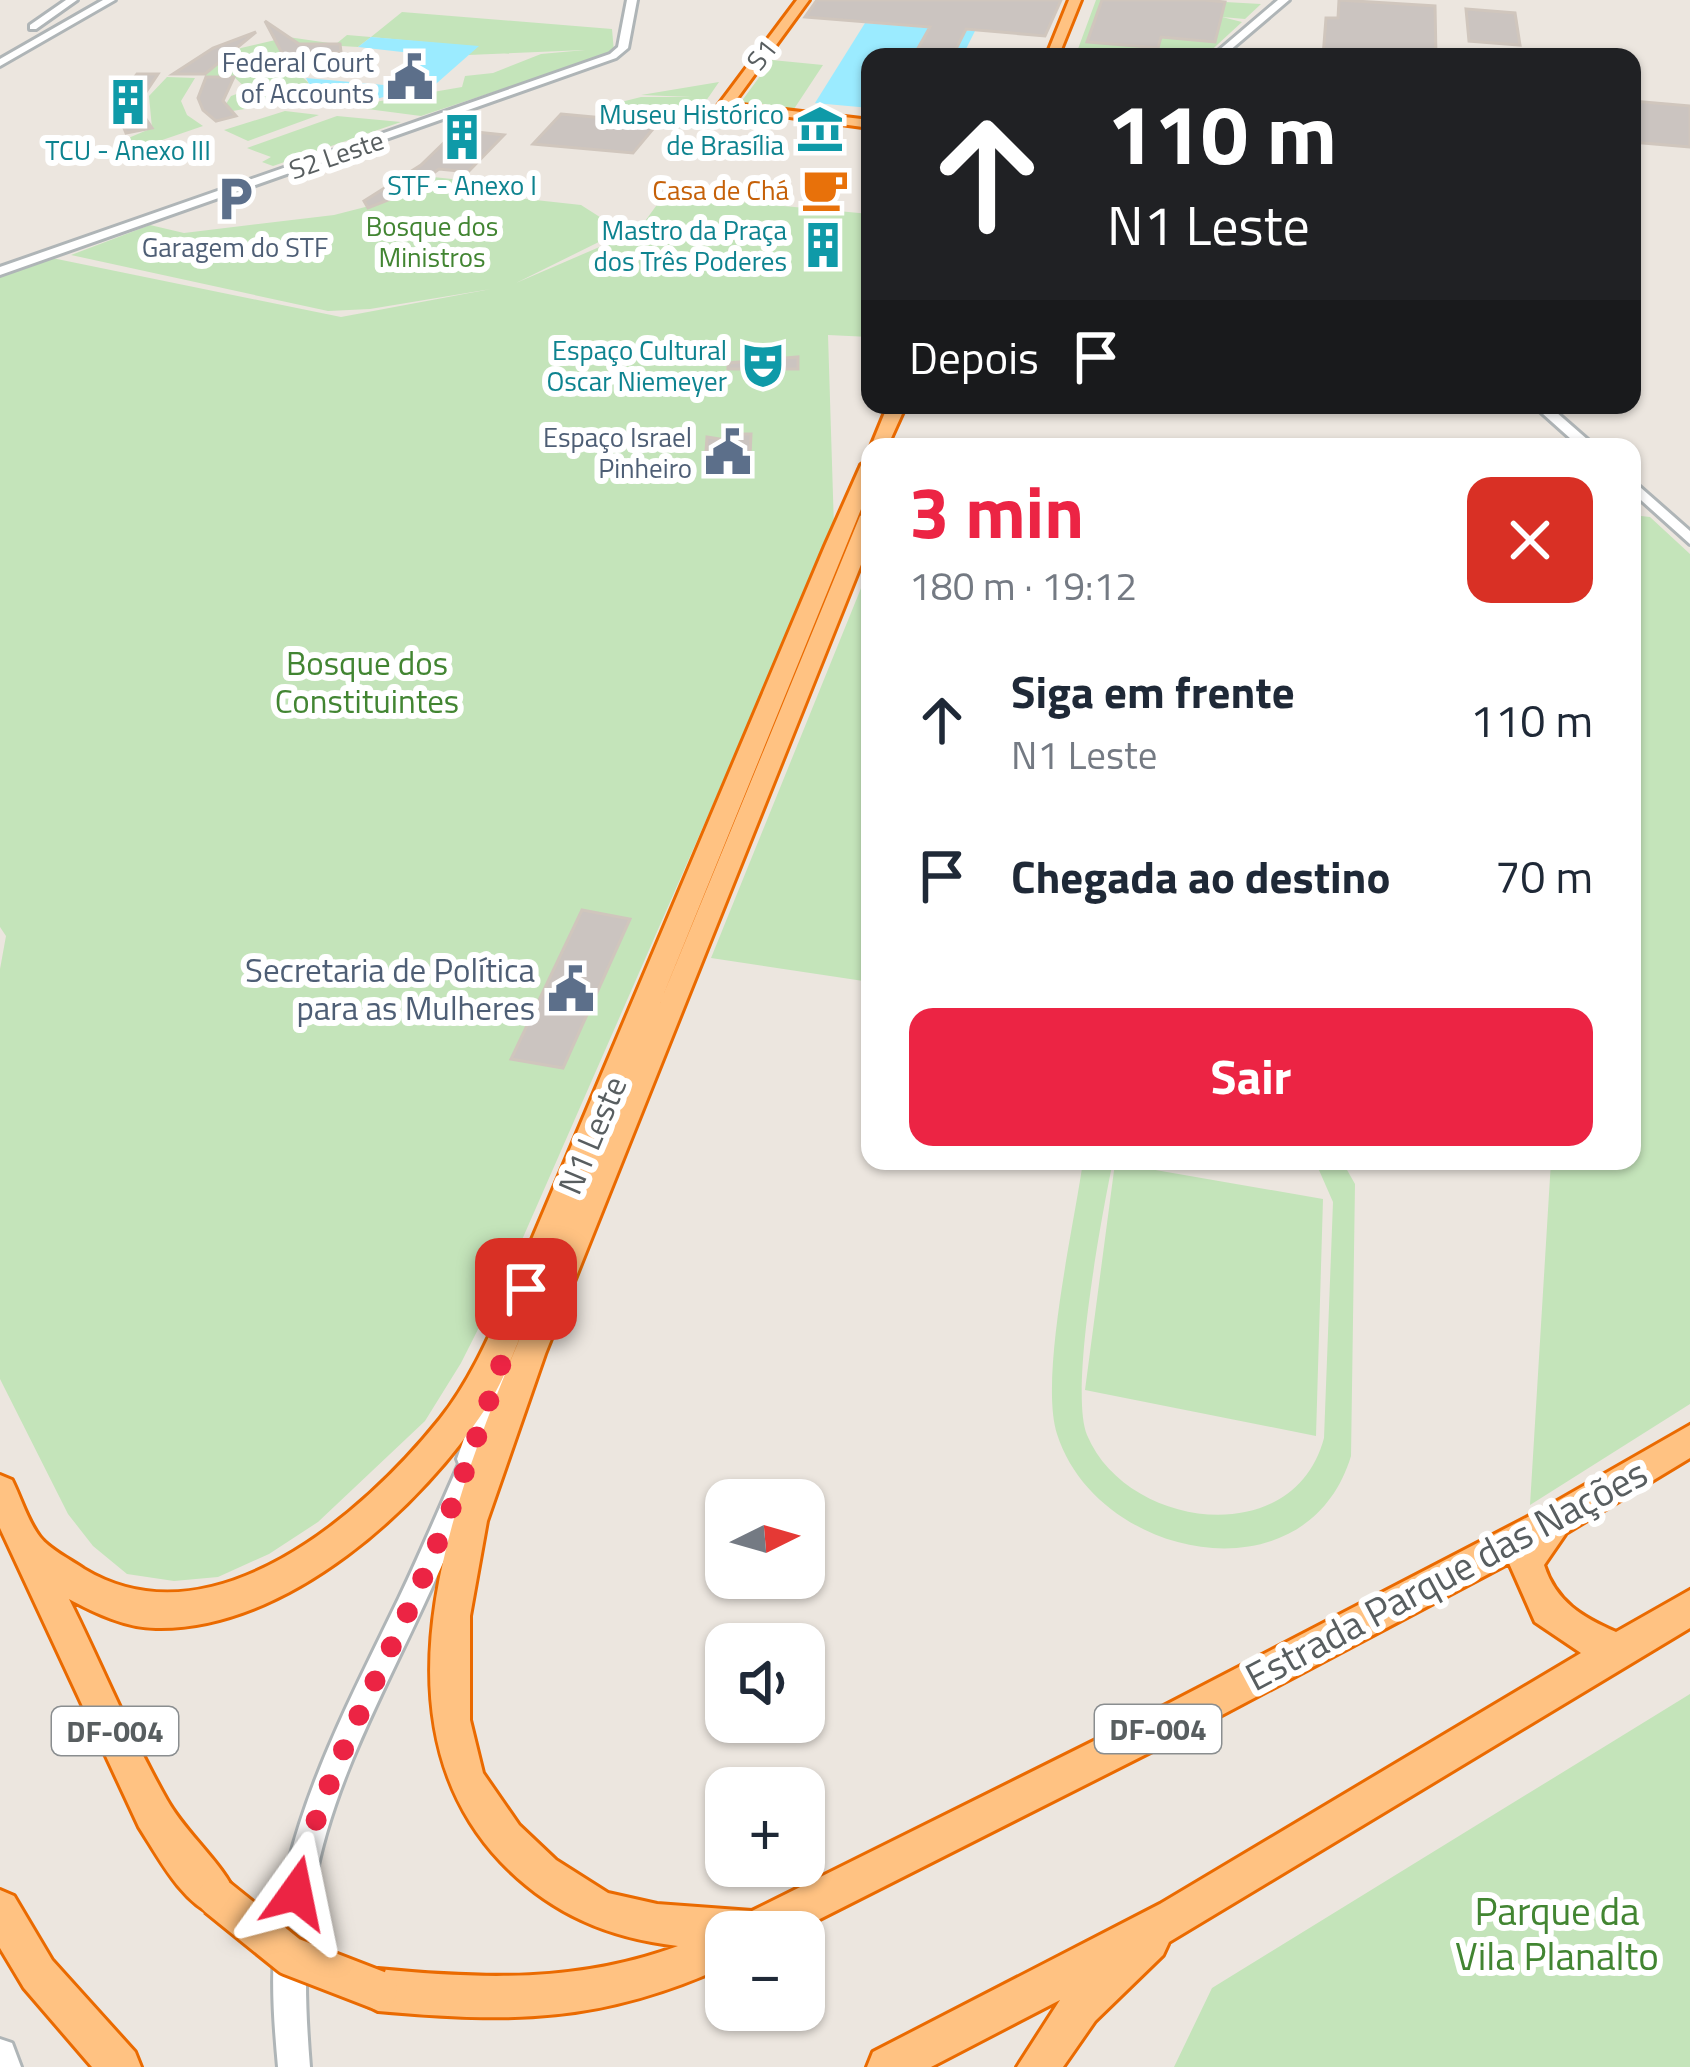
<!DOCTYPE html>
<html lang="pt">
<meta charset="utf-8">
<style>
:root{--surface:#fff;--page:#f6f6f7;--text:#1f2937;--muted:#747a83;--accent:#ec2444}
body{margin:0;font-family:"Titillium Web",sans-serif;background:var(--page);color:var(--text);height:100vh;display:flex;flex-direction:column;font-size:45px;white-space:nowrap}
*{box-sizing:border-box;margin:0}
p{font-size:39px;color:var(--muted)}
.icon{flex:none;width:66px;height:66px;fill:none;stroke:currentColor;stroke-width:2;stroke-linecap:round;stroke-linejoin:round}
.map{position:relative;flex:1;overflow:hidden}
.details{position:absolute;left:861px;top:438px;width:780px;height:732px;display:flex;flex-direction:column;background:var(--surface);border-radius:24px;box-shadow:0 3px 9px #0004}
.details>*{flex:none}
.top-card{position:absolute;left:861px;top:48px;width:780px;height:366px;border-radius:24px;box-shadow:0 3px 9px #0004;background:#202124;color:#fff;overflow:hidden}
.needle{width:78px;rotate:85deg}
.tools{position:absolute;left:705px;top:1479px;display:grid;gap:24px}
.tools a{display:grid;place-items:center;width:120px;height:120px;border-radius:24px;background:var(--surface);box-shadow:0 3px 9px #0004;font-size:60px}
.pin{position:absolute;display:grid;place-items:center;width:102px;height:102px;color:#fff;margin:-51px;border-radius:24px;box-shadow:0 6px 18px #0006}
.me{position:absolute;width:132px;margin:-66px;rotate:12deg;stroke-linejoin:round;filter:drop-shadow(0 0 9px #0008)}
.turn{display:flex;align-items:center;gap:42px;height:252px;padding:0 48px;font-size:54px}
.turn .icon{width:156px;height:156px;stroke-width:2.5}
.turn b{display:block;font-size:84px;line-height:102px}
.then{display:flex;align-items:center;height:114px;padding:0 48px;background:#0003;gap:24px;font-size:45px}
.round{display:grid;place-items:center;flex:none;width:126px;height:126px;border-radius:24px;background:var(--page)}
.headline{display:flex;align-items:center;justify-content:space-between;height:204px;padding:0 48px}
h1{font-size:72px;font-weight:700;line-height:90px;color:var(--accent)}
.cta{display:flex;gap:24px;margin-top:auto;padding:24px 48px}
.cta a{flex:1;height:138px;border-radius:24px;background:var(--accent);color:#fff;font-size:48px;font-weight:700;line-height:138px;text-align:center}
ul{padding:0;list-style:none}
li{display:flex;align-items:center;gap:36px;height:156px;padding:0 48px}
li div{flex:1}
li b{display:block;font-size:45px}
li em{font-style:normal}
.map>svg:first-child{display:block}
.green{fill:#c4e4ba;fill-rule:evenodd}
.water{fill:#9bebff}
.building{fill:#cbc4c0;stroke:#d0c6bd;stroke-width:3}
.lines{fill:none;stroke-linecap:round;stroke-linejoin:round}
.secondary-casing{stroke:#afb5b7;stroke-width:6}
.highway-casing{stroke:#ea6a00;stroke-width:6}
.secondary{fill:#fff;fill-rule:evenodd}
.highway{fill:#ffc282;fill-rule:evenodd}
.highway-bridge-casing{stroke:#ea6a00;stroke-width:44;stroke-linecap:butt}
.highway-bridge{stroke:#ffc282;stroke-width:38}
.route{stroke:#ec2444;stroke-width:21;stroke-dasharray:0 37.8}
.labels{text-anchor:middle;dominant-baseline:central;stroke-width:12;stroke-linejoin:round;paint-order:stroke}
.far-street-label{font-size:27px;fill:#585e60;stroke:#fff}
.far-service-label{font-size:27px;fill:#4e5e75;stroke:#fff;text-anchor:end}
.far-culture-label{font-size:27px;fill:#0d838f;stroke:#fff;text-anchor:end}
.far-food-label{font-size:27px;fill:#c56008;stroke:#fff;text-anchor:end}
.far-park-label{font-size:27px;fill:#428532;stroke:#fff}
.shield{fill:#fff;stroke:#8a8e90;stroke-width:3}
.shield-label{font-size:30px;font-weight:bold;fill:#585e60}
.park-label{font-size:33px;fill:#428532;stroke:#fff}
.service-label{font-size:33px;fill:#4e5e75;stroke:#fff;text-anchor:end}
.street-label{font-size:33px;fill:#585e60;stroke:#fff}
.near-street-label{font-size:39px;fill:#585e60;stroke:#fff}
.near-park-label{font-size:39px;fill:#428532;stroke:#fff}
</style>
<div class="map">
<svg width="1690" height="2067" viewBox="0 0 1690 2067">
<rect width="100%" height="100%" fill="#ece6df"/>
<path class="green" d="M1096,0H1102L1088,42L1158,47L1165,23L1178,39L1214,42L1225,2L1261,4L1245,19L1222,17L1242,22L1204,57H1075Z
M402,12L612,29L614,52L421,116L283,98L278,104L232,111L226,104L231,96L248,90L234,77H205L209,64L241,48L288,37L336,44L347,35L371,37ZM371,37L477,47L468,55L585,50L541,54L493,73L465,76L462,87L340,108L355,98L339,97L343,87L310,84L302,77L341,46L358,47Z
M772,60L823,65L792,112L738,106Z
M167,77L195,78L181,101L187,115L203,126L139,148L126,139L152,128L149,96Z
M719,82L699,111L613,104L641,97H692L641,95Z
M285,111L319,115L248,141L224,130Z
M337,116L401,122L273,166L262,162L271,157L247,148Z
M433,177L471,181L462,192L581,205L614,226L615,234L516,283L618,239L627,246L664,195L870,214V337L828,335L834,528L514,1258L461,1363L425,1421L318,1522L269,1554L218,1577L174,1581L127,1574L93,1546L68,1514L0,1379V969L6,936L0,927V276L52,258L341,317L491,289L370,309L328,311L71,255L150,225L184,233L334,215L377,204Z
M1632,515L1650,517L1690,554V1404L1530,1505L1551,1161H1632Z
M870,566V982L711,958Z
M1083,1161H1113C1102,1214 1069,1391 1087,1435C1126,1529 1294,1552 1324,1438L1333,1202L1315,1161H1342L1355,1184L1351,1456C1307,1602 1097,1560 1057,1434C1039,1377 1074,1227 1083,1161Z
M1115,1163L1323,1199L1316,1436L1085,1390Z
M1690,1694V2067H1174L1212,1988Z"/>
<path class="water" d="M865,23L942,29L927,32L917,50L954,53L963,35L953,30L975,31L962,57H870V108L815,103Z
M371,37L479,46L429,90C404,88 402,91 380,98C368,101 350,98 338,97L342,87L309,84L306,78L384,85L420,54L358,47Z"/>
<path class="building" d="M817,0H1061L1045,36L966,29L954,53L917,50L930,27L805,17Z
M1102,0H1205L1225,2L1215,42L1161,37L1158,48L1087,42Z
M1339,0L1435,6L1436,57H1323L1326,18H1338Z
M1466,9L1515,13L1520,45L1469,41Z
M265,21L299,44H340L341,52L284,57Z
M256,32L205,74H173L213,48Z
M137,74H158L140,101V110L152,128L126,133L114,104Z
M206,77H234L223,101L236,116L216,121L203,110L198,98Z
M1632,101L1690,106V147L1632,142Z
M561,114L658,123L633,153L533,144Z
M457,130L504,135L468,172L439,169L406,193L368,208L364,201L421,165Z
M798,357V369H728V363Z
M725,434H751L750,456L705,466L707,437L726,440Z
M582,910L630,919L563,1068L511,1059Z"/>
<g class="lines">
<defs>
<path id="secondary" d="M66,0H77L36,29H30V25Z
M103,0H115L0,66V59Z
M627,0H637L628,48L616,58L0,275V267L610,54L618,47Z
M1278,0H1289L1222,57H1211Z
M1533,405H1548L1596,447H1580Z
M1632,480L1690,531V544L1632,492Z
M496,1370L505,1373L508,1381L490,1438L494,1446C469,1502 446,1558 420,1613C379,1701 331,1789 314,1885C303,1946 305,2005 310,2067H278C274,2024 271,1982 275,1939C287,1817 347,1706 399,1598C420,1554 439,1509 459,1464L457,1459L484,1381L487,1373Z
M0,2039L12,2043L21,2067H0Z"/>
<path id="highway" d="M797,0H809L733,104L870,120V128L717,107Z
M1069,0H1081L1058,57H1046Z
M888,405H906L887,447L870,449Z
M870,459V487L660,1003L860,516L870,510V542L545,1354L487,1521L470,1616V1720L483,1773L519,1825L556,1860L608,1893L657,1904L752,1911L1158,1709L1545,1508L1690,1425V1458L1566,1533L1544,1565C1556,1602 1582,1617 1616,1632L1690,1590V1628L1169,1942L1163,1955L1095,2021L1063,2067H1017L1060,2000L931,2067H867L873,2052L1160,1904L1581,1653L1535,1622L1509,1563L1184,1735L794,1932H726V1966C601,2023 513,2023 378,2011L364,2004L357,1990L364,1976L378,1969C482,1979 578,1983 678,1946C607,1938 550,1913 501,1862C362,1715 459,1486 524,1328C513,1353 504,1380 489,1403C423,1507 286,1631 156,1628C126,1628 95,1613 69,1599C102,1665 130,1735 167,1800C186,1834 223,1863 237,1897L231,1911L217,1917C181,1902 159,1858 139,1827L0,1528V1475L12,1480C21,1498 28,1522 40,1537C49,1549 71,1560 84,1569C212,1646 363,1515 440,1419C474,1376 494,1325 517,1275L825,546L861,465Z
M0,1890L14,1896L52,1960L135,2052L141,2067H92L24,1988L0,1948Z"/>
</defs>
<use href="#secondary" class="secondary-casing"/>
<use href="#highway" class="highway-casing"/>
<use href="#secondary" class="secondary"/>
<use href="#highway" class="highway"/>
<defs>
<path id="highway-bridge" d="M217,1897L290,1956L378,1990"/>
</defs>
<use href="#highway-bridge" class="highway-bridge-casing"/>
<use href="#highway-bridge" class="highway-bridge"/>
</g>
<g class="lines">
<path class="route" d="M296,1893C320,1778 379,1680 425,1573C465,1480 494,1384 526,1289"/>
</g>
<defs>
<symbol id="civic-bare" viewBox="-9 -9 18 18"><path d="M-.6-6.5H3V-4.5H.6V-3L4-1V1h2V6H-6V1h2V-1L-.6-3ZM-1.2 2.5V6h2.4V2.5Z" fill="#5c6f8a" stroke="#fff" stroke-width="2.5" paint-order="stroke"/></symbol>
<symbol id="building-bare" viewBox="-9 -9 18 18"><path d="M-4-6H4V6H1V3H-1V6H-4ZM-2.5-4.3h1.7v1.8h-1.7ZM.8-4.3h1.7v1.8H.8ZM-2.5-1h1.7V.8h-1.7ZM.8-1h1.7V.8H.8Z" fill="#0f9aa8" stroke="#fff" stroke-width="2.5" paint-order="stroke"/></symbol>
<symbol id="museum-bare" viewBox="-9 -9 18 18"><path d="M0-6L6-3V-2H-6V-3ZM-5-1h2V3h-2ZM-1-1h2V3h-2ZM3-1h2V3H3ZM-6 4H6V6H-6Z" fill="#0f9aa8" stroke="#fff" stroke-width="2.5" paint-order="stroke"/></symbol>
<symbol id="cafe-bare" viewBox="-9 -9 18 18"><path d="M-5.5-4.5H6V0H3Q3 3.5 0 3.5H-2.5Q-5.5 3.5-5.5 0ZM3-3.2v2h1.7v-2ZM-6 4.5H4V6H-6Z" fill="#e8710a" stroke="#fff" stroke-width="2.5" paint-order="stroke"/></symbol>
<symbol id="parking-bare" viewBox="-9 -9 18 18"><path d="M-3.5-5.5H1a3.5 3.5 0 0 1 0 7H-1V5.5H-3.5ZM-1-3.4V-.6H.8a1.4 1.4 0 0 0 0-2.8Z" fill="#5c6f8a" stroke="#fff" stroke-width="2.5" paint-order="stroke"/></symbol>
<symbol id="theatre-bare" viewBox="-9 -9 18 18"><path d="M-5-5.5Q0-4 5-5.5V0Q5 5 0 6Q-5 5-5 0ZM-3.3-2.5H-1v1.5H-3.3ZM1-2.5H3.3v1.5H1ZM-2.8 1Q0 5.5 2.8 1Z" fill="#0f9aa8" stroke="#fff" stroke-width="2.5" paint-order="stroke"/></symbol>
</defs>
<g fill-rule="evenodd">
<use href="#civic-bare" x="377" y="44" width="66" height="66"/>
<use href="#building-bare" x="95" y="69" width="66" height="66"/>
<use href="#museum-bare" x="787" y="96" width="66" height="66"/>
<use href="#building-bare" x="429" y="104" width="66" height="66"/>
<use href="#cafe-bare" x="792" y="156" width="66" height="66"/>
<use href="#parking-bare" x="202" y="166" width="66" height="66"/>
<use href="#building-bare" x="790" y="212" width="66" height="66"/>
<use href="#theatre-bare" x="730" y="332" width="66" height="66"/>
<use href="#civic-bare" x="695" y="419" width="66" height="66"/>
<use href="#civic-bare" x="538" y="956" width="66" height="66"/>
</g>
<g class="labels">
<g class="far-street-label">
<text transform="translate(761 54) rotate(-52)">S1</text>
<text transform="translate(336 154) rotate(-19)">S2 Leste</text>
</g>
<g class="far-service-label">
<text x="374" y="61">Federal Court<tspan x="374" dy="31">of Accounts</tspan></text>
<text x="235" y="246" text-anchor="middle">Garagem do STF</text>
<text x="692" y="436">Espaço Israel<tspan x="692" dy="31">Pinheiro</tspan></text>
</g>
<g class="far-culture-label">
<text x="784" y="113">Museu Histórico<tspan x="784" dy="31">de Brasília</tspan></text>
<text x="128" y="149" text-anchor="middle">TCU - Anexo III</text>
<text x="462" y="184" text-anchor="middle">STF - Anexo I</text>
<text x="787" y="229">Mastro da Praça<tspan x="787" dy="31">dos Três Poderes</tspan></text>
<text x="727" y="349">Espaço Cultural<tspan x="727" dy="31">Oscar Niemeyer</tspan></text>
</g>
<g class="far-food-label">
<text x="789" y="189">Casa de Chá</text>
</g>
<g class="far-park-label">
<text x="432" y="225">Bosque dos<tspan x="432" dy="31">Ministros</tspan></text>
</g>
<g class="shield">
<rect x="1095" y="1705" width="126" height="48" rx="9"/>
<rect x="52" y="1707" width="126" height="48" rx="9"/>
</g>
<g class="shield-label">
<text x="1158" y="1729">DF-004</text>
<text x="115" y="1731">DF-004</text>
</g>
<g class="park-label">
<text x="367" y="663">Bosque dos<tspan x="367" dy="38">Constituintes</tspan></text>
</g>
<g class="service-label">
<text x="535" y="970">Secretaria de Política<tspan x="535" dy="38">para as Mulheres</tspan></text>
</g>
<g class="street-label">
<text transform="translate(592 1135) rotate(-67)">N1 Leste</text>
</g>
<g class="near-street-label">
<text transform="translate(1446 1574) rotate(-28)">Estrada Parque das Nações</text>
</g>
<g class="near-park-label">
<text x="1557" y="1910">Parque da<tspan x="1557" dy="45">Vila Planalto</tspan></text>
</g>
</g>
</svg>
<div class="tools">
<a><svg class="needle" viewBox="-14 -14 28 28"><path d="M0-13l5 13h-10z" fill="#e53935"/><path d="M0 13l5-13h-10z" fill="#747a83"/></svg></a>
<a><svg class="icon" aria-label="sound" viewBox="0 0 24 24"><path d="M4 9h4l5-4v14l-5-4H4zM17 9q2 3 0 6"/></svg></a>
<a>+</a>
<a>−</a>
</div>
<div class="pin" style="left:526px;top:1289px;background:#d93025"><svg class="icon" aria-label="arrive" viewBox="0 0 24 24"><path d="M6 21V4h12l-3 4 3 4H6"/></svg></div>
<svg class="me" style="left:296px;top:1893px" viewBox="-20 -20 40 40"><path d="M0-17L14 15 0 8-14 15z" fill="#ec2444" stroke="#fff" stroke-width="4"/></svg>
<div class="top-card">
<div class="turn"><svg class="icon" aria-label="ahead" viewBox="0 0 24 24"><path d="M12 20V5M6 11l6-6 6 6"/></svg><div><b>110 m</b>N1 Leste</div></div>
<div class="then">Depois<svg class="icon" aria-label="arrive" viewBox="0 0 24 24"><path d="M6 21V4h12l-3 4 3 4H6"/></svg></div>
</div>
<section class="details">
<div class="headline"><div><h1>3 min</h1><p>180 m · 19:12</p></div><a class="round" style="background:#d93025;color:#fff"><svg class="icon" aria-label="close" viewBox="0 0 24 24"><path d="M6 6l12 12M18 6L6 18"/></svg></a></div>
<ul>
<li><svg class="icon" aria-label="ahead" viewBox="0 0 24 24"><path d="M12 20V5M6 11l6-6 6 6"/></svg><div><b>Siga em frente</b><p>N1 Leste</p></div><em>110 m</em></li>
<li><svg class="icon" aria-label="arrive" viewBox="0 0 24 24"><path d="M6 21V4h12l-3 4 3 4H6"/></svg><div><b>Chegada ao destino</b></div><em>70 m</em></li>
</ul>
<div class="cta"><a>Sair</a></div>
</section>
</div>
